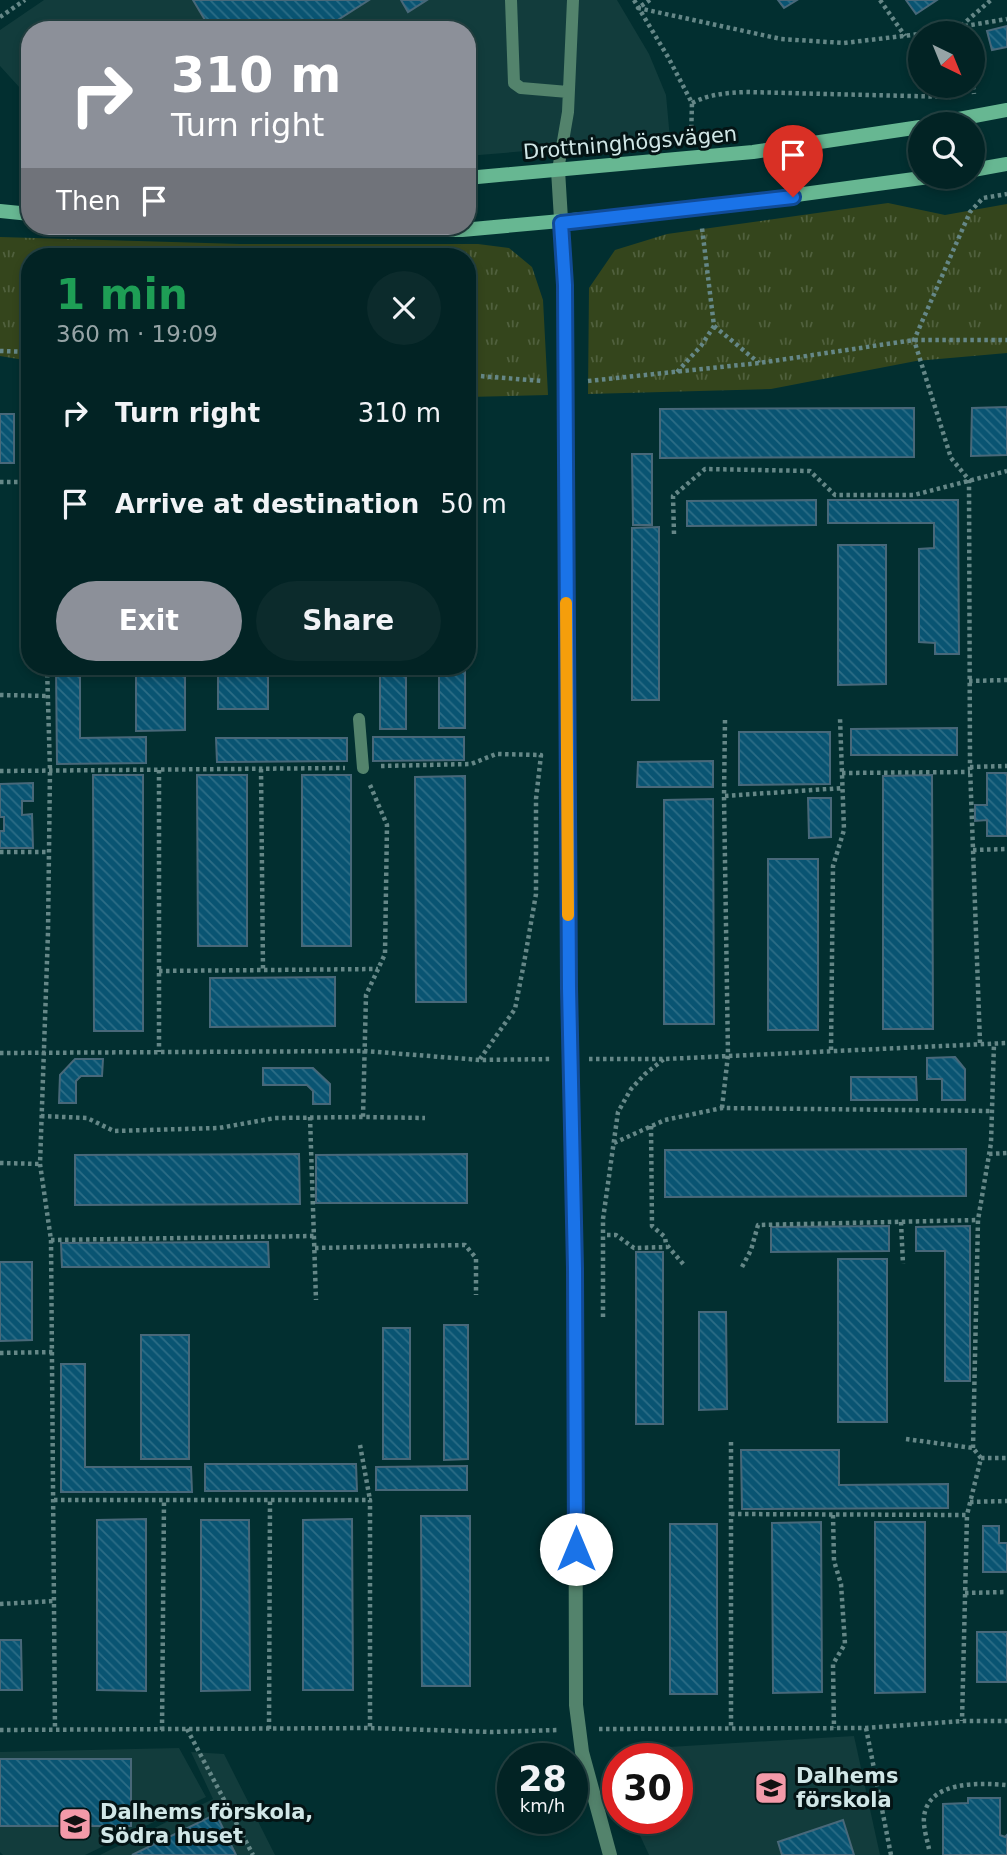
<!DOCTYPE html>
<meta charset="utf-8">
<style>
:root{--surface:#022324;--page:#0c2b2c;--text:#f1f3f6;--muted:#96a4a6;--line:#234041;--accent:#8c9099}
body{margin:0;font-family:"DejaVu Sans",sans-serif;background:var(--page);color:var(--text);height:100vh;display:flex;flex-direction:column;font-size:26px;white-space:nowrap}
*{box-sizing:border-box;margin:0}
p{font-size:23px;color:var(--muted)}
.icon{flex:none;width:38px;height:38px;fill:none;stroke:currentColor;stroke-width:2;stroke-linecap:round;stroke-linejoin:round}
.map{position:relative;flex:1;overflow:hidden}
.panel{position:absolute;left:21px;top:248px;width:455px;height:427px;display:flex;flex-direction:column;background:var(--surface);border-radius:28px;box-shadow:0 4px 10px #0003,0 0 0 2px var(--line)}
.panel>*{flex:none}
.guide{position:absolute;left:21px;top:21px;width:455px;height:214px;border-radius:28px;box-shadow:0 4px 10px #0003,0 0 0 2px var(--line);background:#8c9099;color:#fff;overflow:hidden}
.needle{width:46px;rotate:137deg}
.tools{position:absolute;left:908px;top:21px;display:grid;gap:14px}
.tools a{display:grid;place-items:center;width:77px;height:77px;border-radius:50%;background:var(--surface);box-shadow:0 4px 10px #0003,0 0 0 2px var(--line);font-size:35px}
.speed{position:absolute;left:497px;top:1743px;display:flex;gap:14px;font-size:35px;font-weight:700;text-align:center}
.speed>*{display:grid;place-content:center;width:91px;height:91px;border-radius:50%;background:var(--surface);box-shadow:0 4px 10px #0003,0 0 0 2px var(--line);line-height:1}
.speed small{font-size:18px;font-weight:400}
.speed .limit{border:10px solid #d22;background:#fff;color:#111}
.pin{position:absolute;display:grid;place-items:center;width:60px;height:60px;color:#fff;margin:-72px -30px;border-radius:50% 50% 50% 0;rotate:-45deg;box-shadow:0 0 7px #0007}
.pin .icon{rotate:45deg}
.me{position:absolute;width:77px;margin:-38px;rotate:0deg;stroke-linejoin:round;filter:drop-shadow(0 0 5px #0008)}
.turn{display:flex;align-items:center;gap:24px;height:147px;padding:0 35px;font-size:32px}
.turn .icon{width:91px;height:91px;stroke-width:2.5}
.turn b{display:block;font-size:49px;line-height:60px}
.then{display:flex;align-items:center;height:66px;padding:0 35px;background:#0003;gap:14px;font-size:26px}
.round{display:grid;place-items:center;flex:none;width:74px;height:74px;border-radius:37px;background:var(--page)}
.overview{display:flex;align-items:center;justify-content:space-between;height:119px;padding:0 35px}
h1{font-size:42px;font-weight:600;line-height:52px;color:#1e9e55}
.action{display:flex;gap:14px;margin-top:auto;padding:14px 35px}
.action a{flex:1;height:80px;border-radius:42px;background:var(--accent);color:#fff;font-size:28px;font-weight:600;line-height:80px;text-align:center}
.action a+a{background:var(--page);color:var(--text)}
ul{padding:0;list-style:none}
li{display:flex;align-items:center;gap:21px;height:91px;padding:0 35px}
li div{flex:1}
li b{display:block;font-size:26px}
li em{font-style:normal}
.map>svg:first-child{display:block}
.built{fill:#123c3c}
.grass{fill:url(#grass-tufts)}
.building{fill:url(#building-back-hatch);stroke:#486879;stroke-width:2}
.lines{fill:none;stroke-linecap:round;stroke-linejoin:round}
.path{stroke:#658787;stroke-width:4.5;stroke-dasharray:3.5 3.5;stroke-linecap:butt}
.lane{stroke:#53836c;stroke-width:12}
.street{stroke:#53836c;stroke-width:14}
.secondary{stroke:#67b792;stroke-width:14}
.route-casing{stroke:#114b97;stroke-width:18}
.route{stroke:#1a73e8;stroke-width:12}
.slow{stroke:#f59e0b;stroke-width:12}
.labels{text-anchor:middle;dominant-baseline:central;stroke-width:6;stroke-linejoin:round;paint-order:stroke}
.street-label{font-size:21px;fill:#d1e7e7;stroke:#041415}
.poi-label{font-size:21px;font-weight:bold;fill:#d1e7e7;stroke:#041415;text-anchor:start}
</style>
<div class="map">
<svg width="1007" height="1855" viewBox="0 0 1007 1855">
<defs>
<pattern id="grass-tufts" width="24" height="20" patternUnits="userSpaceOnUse" patternTransform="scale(1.75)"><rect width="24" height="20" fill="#34451c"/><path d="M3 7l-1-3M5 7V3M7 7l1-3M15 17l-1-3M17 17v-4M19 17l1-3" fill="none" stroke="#50603d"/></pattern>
<pattern id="building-back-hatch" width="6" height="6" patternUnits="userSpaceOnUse" patternTransform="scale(1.75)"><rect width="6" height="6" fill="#095472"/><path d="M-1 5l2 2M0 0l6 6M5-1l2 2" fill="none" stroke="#2c6d86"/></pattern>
</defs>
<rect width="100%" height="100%" fill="#022f30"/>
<path class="built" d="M44,0H617L649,54L666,95L670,139L467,156V30H30V99L0,66V30Z
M854,1736L880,1855H649L632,1818H677V1759H620L619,1750Z
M179,1748L206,1797L85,1855H3L0,1852V1752Z
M191,1752L224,1754L275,1855H100L213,1799Z"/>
<path class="grass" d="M888,203L945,215L1007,204V353L916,361L771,389L588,394L589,288L615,250L667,234Z
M0,237L240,244H478L509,248L532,267L543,300L548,395L467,397V257H30V361L0,356Z"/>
<path class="building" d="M193,0H369L322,30H211Z
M401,0H427L408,12Z
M778,0H797L784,8Z
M906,0H937L916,14Z
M1007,26V47L992,50L987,31Z
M1007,407V455L971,456L972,408Z
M914,408V457L660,458V409Z
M0,414H14V463H0Z
M632,454H652V525H633Z
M816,500V525L687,526V501Z
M828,500H958L959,654H935V643L919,642V549L934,548V523H828Z
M659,527V700H632V528Z
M838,545H886V684L838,685Z
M56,667H80V738L146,737V763L57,764Z
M136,667H185V730L136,731Z
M218,667H268V709H218Z
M380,667H406V729H380Z
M439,667H465V728H439Z
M957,728V755H851V729Z
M739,732H830V784L739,785Z
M373,737H464V760L373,761Z
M216,738H347V761L217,762Z
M713,761V787H637L638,762Z
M987,773H1007V836H987V820L975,821V805H987Z
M93,775H143V1031H94Z
M197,775H247V946H198Z
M302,775H351V946H302Z
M932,775L933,1029H883V776Z
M465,776L466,1002H416L415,777Z
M33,783V801H22V815L32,814L33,848H0V831H4V817H0V784Z
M808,798H831V837L809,838Z
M713,799L714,1024H664V800Z
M768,859H818V1030H768Z
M335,977V1026L210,1027V978Z
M955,1057L965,1069V1100H942V1079H927V1058Z
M75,1059H103L102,1076H81L76,1081V1103H59L60,1075Z
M263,1068H313L330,1084V1104H313V1091L307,1085H263Z
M851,1077H916L917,1100H851Z
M966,1149V1196L665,1197V1150Z
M299,1154L300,1204L75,1205V1155Z
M467,1154V1203H316V1155Z
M889,1226V1251L771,1252V1227Z
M970,1226V1381H945V1251H916V1227Z
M268,1242L269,1267H62L61,1243Z
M636,1252H663V1424H636Z
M838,1259H887V1422H838Z
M0,1262H32V1340L0,1341Z
M699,1312H726L727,1409L699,1410Z
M444,1325H468V1459L444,1460Z
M383,1328H410V1459H383Z
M141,1335H189V1459H141Z
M61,1364H85V1467H191L192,1492H61Z
M741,1450H839V1485L948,1484V1508L742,1509Z
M205,1464H356L357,1491H205Z
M467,1466V1490H376V1467Z
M421,1516H470V1686H422Z
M146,1519V1691L97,1690V1520Z
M352,1519L353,1690H303V1520Z
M201,1520H249L250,1690L201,1691Z
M821,1522L822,1692L773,1693L772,1523Z
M875,1522H925V1692L875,1693Z
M670,1524H717V1694H670Z
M983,1526H999V1543H1007V1572H983Z
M977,1632H1007V1682H977Z
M0,1640H21L22,1690H0Z
M0,1759H131V1826H0Z
M968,1798H1000V1835L1005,1837L1007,1835V1855H943V1804L968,1803Z
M216,1814L236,1855H132Z
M843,1820L854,1855H782L778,1842Z"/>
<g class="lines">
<path class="path" d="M634,0L668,57L692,103L691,138
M650,0L638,8L781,39L844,43L920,34
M880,0L905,36
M0,17L25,0
M923,33L1007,19
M963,33L962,25L991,0
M973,86L974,94
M692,103C710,94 726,93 746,92L951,97
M714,326L759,363
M0,351L30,352
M677,372L701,346L714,326L702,228
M467,375L542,381
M588,381L759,363L914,340H1007
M0,482H30
M674,534L673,496L705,469L810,471L835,495H914L1007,471
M47,667L50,770L48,932L40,1164L51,1240L55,1730
M969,681L1007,680
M0,695L48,696
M725,720L724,796L843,788
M381,766L471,764L496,754L541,755L536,799V894L524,963L515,1009L480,1059
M970,767L1007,766
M261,769L263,970
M159,770V1052
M0,771L345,768
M842,773L970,772
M370,785L387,825L385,954L366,995L363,1117L425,1118
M973,850L1007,849
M0,852H49
M159,971L378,969
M980,1043L970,767L969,480L951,458L914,340L970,212L983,198L1007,194
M831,1050L833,866L844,830L840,718
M0,1053L365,1051L480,1060L552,1059
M589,1059H665L1007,1043
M722,1108L728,1055L724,796
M41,1116L87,1118L114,1131L219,1128L275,1118L363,1117
M310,1117L316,1300
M651,1126L652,1226L665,1237L666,1244L684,1265
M614,1143L665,1120L722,1108L992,1111
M989,1154L1007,1153
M0,1163L40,1164
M901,1222L903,1264
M607,1235H616L634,1248L667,1247
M51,1240L314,1236
M315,1248L465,1245L476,1258V1295
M742,1267L751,1250L758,1225L978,1220
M603,1317V1219L618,1112L631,1089L645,1074L664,1059
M0,1353L53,1352
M906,1439L973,1448L981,1458L967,1515
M731,1442V1728
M360,1445L370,1500
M973,1448L978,1220L991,1143L994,1043
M981,1458H1007
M54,1500H370V1728
M970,1502L1007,1501
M731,1514L967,1515L962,1721
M833,1515L834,1561L841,1584L845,1644L833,1664L834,1728
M965,1593L1007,1592
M0,1604L54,1601
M866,1728L891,1855
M187,1729L253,1855
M269,1729L270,1500
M599,1729L866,1728L962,1721H1007
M0,1730L370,1728L491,1732L558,1730
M162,1730L164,1500
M929,1849C927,1839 923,1827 924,1817C928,1780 980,1783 1007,1785"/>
<path class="lane" d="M511,0L514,83L521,88L568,92
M558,170L568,112L573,0
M359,719L363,768"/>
<path class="street" d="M558,170L565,285L569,988L575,1292L576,1705L582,1752L610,1855"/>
<path class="secondary" d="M932,124L1007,110
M973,170L1007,164
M467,178L753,152L920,127
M0,211L30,214
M207,226L354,230H462L693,209L929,177"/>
</g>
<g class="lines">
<defs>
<path id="route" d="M576,1549L575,1268L569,988L565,285L561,223L793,197"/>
</defs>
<use href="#route" class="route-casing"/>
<use href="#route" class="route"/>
<path class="slow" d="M566,603L568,915"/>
</g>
<defs>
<symbol id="school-square" viewBox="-11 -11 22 22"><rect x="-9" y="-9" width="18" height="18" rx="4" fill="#f39aa9" stroke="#041415"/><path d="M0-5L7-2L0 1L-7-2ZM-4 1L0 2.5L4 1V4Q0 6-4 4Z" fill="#111"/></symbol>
</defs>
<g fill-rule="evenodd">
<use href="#school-square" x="752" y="1769" width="38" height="38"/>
<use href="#school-square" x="56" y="1805" width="38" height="38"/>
</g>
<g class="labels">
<g class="street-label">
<text transform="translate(630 143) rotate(-5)">Drottninghögsvägen</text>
</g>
<g class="poi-label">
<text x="796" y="1776">Dalhems<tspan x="796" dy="24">förskola</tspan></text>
<text x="100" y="1812">Dalhems förskola,<tspan x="100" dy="24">Södra huset</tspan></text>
</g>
</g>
</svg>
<div class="tools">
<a><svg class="needle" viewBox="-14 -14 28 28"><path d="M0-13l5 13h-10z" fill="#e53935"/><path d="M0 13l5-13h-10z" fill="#96a4a6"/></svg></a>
<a><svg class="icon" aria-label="search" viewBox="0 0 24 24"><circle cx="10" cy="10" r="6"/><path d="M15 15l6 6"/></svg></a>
</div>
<div class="speed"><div>28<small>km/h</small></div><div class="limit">30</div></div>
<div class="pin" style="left:793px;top:197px;background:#d93025"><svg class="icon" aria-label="arrive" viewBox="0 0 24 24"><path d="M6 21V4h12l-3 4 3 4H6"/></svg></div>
<svg class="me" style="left:576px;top:1549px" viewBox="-20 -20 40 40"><circle r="19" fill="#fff"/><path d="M0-13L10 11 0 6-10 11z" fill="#1a73e8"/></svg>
<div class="guide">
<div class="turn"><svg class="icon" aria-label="right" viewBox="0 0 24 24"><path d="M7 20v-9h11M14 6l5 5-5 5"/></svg><div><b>310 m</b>Turn right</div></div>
<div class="then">Then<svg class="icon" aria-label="arrive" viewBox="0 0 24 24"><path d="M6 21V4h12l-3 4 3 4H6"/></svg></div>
</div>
<section class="panel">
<div class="overview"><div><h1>1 min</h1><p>360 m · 19:09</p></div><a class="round"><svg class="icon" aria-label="close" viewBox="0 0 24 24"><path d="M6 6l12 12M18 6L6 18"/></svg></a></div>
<ul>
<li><svg class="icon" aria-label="right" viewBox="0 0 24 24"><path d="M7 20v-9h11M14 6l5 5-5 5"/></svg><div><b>Turn right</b></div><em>310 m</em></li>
<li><svg class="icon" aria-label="arrive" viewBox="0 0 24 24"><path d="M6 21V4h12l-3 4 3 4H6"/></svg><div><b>Arrive at destination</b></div><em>50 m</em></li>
</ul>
<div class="action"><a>Exit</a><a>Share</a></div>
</section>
</div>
